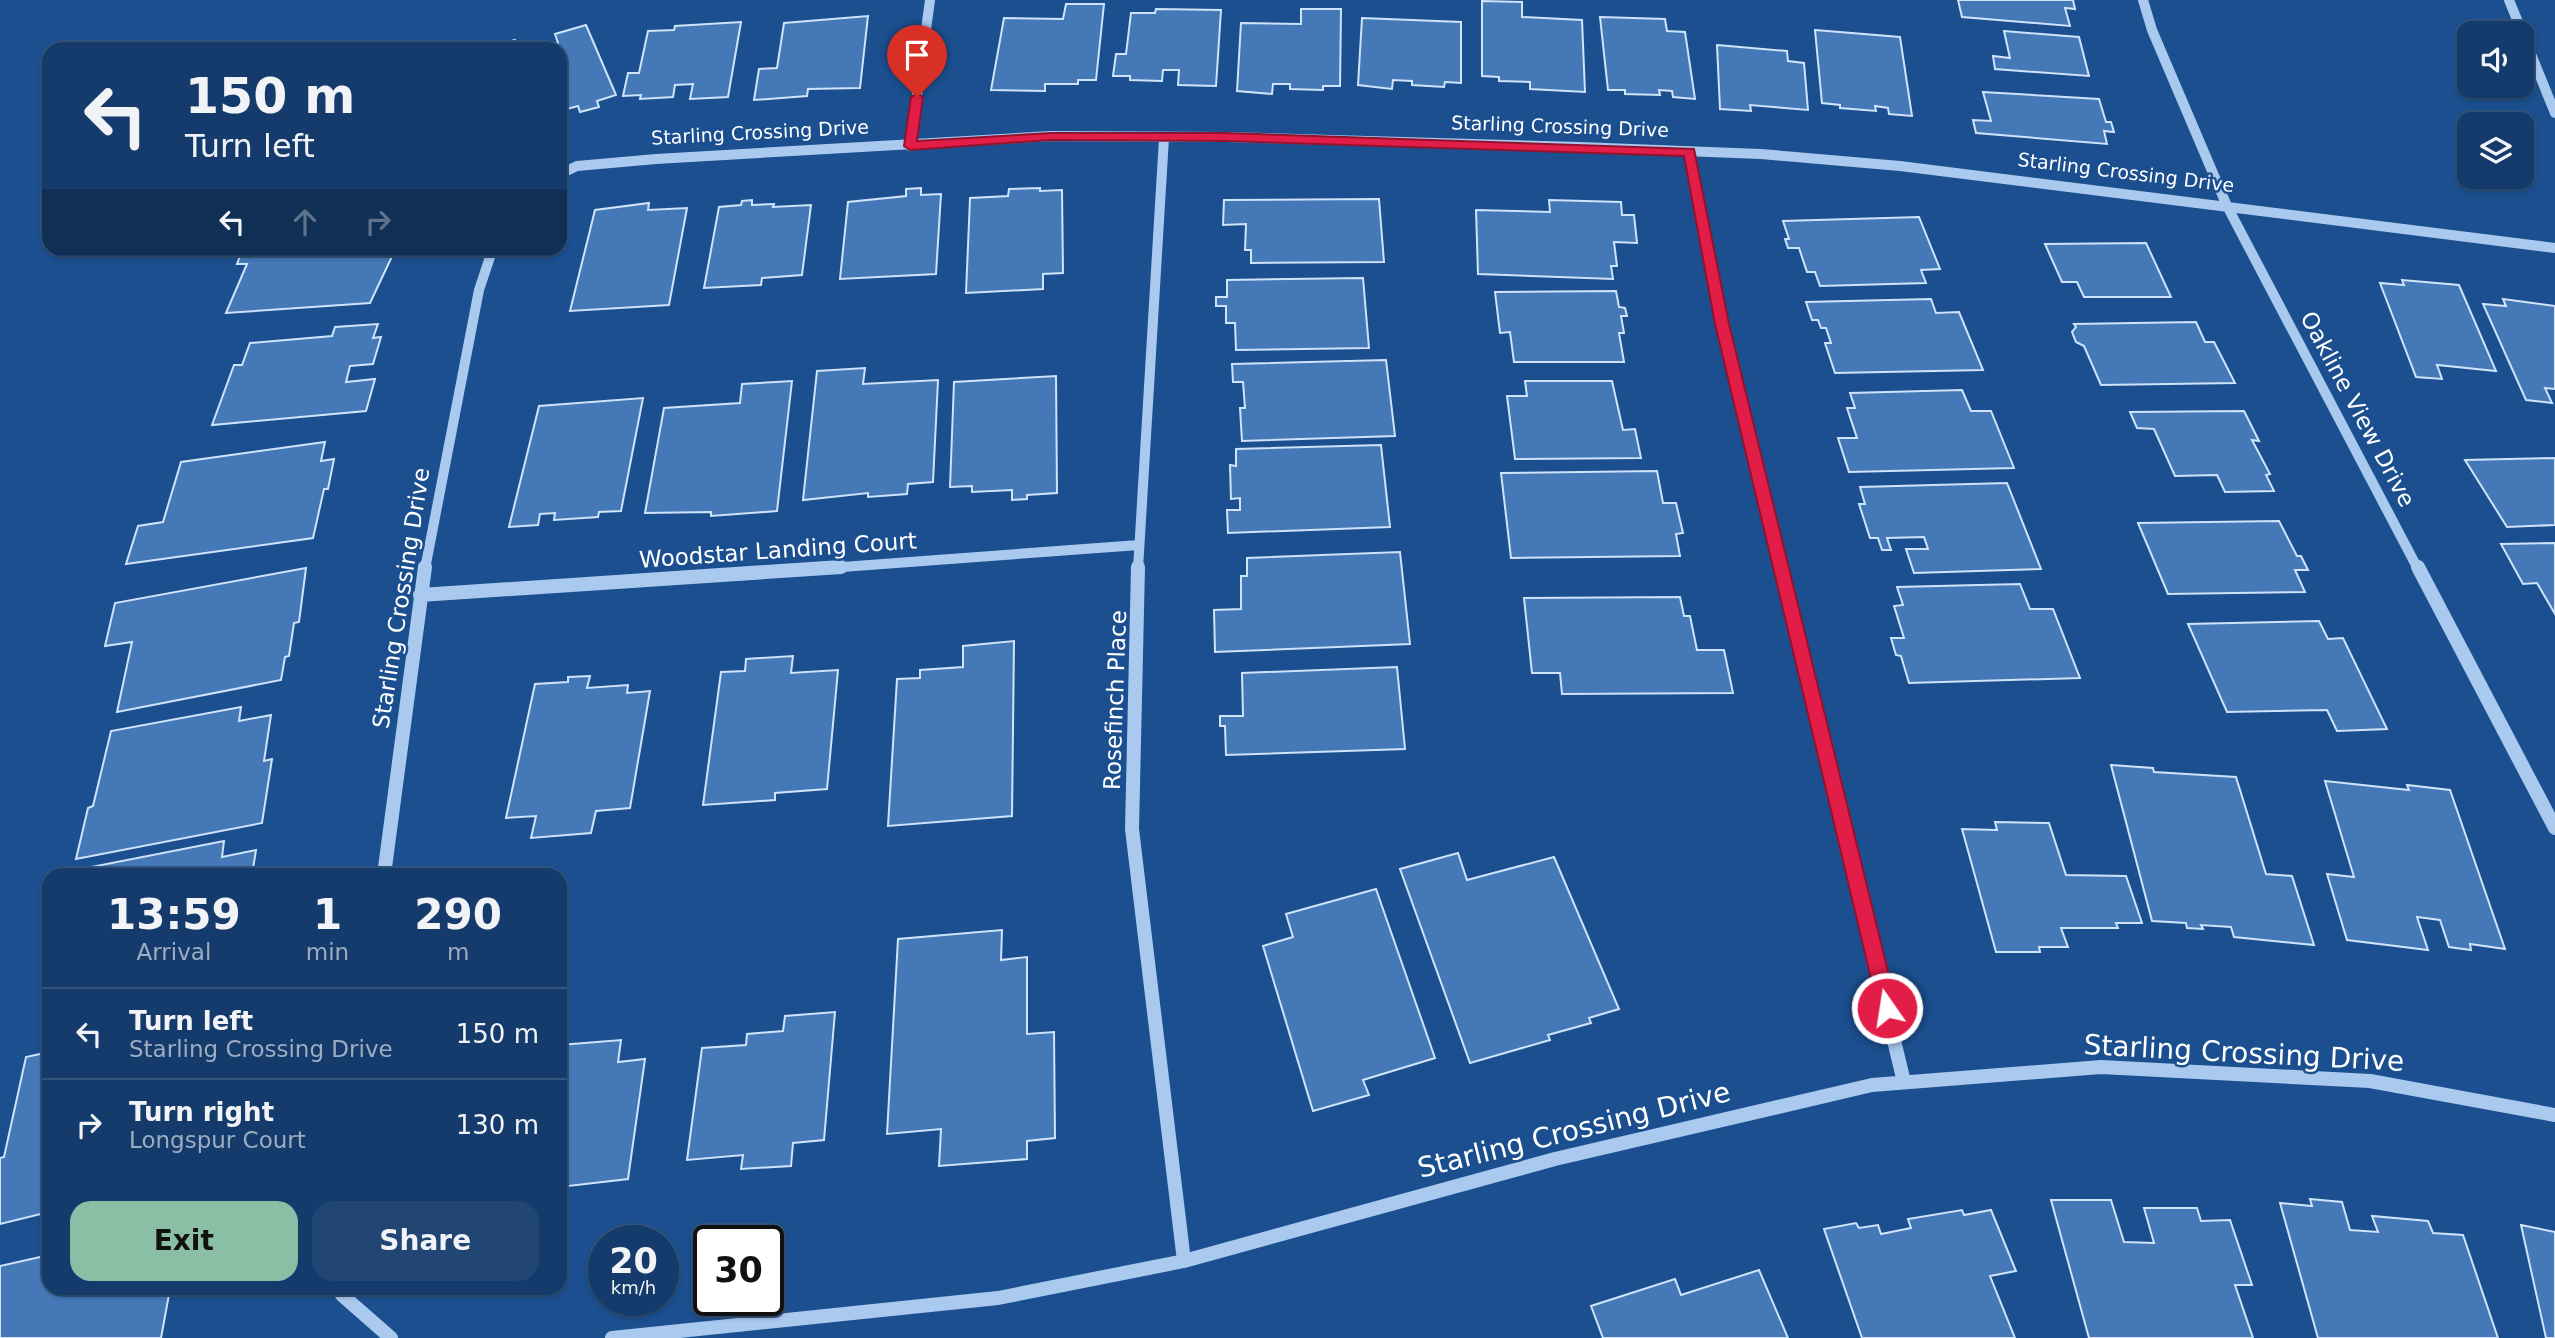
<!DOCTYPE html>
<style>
:root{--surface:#143b6b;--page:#214673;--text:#f1f3f6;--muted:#9dadc1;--line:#33557e;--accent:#8abfa5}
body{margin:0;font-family:"DejaVu Sans",sans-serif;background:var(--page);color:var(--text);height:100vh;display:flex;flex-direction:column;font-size:26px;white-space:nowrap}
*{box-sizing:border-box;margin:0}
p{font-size:23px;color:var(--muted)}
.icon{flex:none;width:38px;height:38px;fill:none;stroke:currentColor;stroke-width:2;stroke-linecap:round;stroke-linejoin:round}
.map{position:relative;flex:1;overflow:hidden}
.panel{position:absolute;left:42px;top:868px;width:525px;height:427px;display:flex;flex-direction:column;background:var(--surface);border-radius:21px;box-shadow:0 2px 5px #0004,0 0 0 2px var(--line)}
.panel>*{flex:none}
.guide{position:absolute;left:42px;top:42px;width:525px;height:214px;border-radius:21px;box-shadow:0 2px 5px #0004,0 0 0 2px var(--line);background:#143b6b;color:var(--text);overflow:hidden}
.buttons{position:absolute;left:2457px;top:21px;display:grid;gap:14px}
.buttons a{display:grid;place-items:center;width:77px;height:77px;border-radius:14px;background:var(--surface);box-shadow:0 2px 5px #0004,0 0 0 2px var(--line);font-size:35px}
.speed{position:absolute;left:588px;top:1225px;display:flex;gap:14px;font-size:35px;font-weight:700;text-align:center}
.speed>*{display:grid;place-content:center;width:91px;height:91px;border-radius:50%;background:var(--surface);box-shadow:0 2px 5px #0004,0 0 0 2px var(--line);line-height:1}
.speed small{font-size:18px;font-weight:400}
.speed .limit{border:4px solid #111;border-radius:10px;background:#fff;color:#111}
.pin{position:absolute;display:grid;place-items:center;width:60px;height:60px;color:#fff;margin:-72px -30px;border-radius:50% 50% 50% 0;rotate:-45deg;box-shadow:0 0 7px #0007}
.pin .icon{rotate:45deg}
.me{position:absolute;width:77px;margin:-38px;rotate:347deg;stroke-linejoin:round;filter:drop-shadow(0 0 5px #0008)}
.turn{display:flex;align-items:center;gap:24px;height:147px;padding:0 28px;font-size:32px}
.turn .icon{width:91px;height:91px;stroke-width:2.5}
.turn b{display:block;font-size:49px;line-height:60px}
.lanes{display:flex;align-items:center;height:66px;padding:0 28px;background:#0003;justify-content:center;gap:35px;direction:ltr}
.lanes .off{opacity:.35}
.eta{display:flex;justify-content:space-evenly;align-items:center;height:119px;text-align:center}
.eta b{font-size:42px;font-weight:700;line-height:49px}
.cta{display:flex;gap:14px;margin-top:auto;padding:14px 28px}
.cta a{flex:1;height:80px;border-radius:21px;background:var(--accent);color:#111;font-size:28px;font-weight:700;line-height:80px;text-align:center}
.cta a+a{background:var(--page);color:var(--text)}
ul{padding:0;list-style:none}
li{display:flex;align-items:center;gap:21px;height:91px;padding:0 28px;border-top:2px solid var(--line)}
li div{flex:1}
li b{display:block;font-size:26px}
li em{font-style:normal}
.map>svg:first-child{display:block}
.building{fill:#4478b7;stroke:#cfe3fa;stroke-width:2}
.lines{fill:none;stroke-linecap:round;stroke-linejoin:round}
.minor-far1{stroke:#a9c9ee;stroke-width:10}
.minor{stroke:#a9c9ee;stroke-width:14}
.route{fill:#e11d48;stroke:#92132f;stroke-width:2}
.labels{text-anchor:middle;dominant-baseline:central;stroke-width:5;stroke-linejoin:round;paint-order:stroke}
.far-street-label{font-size:19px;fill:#fff;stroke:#1b4f8f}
.street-label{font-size:23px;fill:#fff;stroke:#1b4f8f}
.near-street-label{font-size:28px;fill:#fff;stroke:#1b4f8f}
</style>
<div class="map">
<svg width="2555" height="1338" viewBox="0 0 2555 1338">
<rect width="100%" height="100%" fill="#1b4f8f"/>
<path class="building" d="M1958,0H2073L2075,9L2065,8L2070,26L1962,17Z
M1482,1L1522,2V17L1582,20L1585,92L1530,89V82L1499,81V77L1482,76Z
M1066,4H1104L1096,80H1078V84H1045V91L991,90L1004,18L1063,19Z
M1156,9L1221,10L1216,86L1178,85L1179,70H1163L1162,81L1130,80V76H1113L1116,54H1126L1131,13H1155Z
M1301,9H1341L1340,86H1323V90L1290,89V84H1273L1272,94L1237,91L1241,23L1301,24Z
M868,16L860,88L808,89L807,96L754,100L759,69L777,68L784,23Z
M1600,17L1665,19L1667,31L1685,32L1695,99L1673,97L1672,91L1659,90L1660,95L1625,94V90H1608Z
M1362,18L1461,22V83L1445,82L1444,87L1412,85V81L1393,80L1392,89L1358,85Z
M741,22L728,97L690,99L693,84L675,85L673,97L640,99L641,95L623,96L628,73H639L648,31L674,30L675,26Z
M586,25L616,95L597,101L599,107L580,112L578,106L560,111V49H536L558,43L555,34Z
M1815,30L1900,37L1912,116L1889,114L1888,108L1875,106L1876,111L1840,108V105L1822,103Z
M2004,31L2079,37L2089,76L1995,69L1993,56L2010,58Z
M515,40L519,49H482Z
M1717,45L1787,51L1788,61L1804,63L1808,110L1750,105L1751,111L1720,109Z
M1983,92L2099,99L2106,122H2111L2114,132L2104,131L2107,144L1976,133L1973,120L1991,121Z
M921,188V195L941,194L936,274L840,279L848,202L906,196V189Z
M1040,188V191L1062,190L1063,273L1043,274V289L966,293L970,198L1008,196L1009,189Z
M1379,199L1384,262L1251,263V250H1245L1246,224L1223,225L1224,200Z
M752,200V205L774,204L773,207L811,205L802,275L762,278L761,285L704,288L719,207L741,205L742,201Z
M1549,200L1621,202L1622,215H1634L1637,243L1614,242L1617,266H1611L1613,279L1478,274L1476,210L1550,212Z
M649,203L648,210L687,208L669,305L570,311L595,210Z
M1919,217L1940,269L1921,270L1926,283L1820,286L1815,272H1807L1799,248H1788L1785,239H1789L1783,221Z
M2146,243L2171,297H2084L2077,282H2062L2045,244Z
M243,248H396L370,303L226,313L247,264H237Z
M1363,278L1369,348L1236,350L1235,323H1226V306H1216V297H1227V280Z
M2402,280L2459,285L2496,371L2437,365L2442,379L2416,377L2380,283L2404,285Z
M1616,291L1619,307L1625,308L1627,316H1621L1624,333H1619L1624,362H1514L1510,332L1500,333L1495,292Z
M1931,299L1936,313L1959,312L1983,370L1835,373L1825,343H1831L1826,328H1821L1818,320H1812L1806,302Z
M2503,299L2555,306V389L2545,388L2552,403L2526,400L2483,304L2506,306Z
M2196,322L2205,342H2214L2235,383L2101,385L2084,346L2076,342L2072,332L2076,327L2074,324Z
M378,324L373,338L381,337L373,364L350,366L346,382L375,379L366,411L212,425L234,365H242L250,343L332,336L335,327Z
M1386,360L1395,436L1242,441L1240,408H1245L1243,382H1233L1232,364Z
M865,368L863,384L938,380L933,482L908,484L907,494L868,497V493L803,500L817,371Z
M1056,376L1057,493L1027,495V499L1012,500V490L972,492V486L950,487L954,382Z
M792,381L777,511L711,516V512L645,513L664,408L740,403L742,384Z
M1525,381H1612L1623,430L1635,429L1641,458L1515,459L1507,396H1527Z
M1962,390L1971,411H1991L2014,468L1849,472L1838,438H1857L1847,408H1855L1850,393Z
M643,398L621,511L599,512L598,517L554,520L555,513L540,514L538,525L509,527L539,406Z
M2244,411L2259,441L2252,440L2270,474L2266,475L2274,491L2225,492L2217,475L2175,476L2154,429L2137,428L2130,412Z
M325,442L321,461L334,459L328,489H324L313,538L126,564L138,526L163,522L181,462Z
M1381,445L1390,527L1228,533L1227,510H1240V498L1231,499L1230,465L1236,466V449Z
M2555,458V525L2507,527L2465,460Z
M1657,471L1663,503H1676L1683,533L1676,534L1680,556L1511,558L1501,473Z
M2007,483L2041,569L1914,573L1906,549H1928L1924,537L1887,538L1891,550H1882L1878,538H1870L1859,504H1865L1860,487Z
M2279,521L2297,556H2301L2308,570H2295L2305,592L2168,594L2138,523Z
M2555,543V614L2537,583L2523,584L2501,544Z
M1400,552L1410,644L1215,652L1214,610L1241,609V576H1247V558Z
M306,568L299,622L294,623L289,656L285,657L281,680L117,712L132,642L105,646L115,603Z
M2020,584L2030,609H2053L2080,678L1909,683L1901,656L1896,655L1891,638H1904L1894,606L1903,605L1897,587Z
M1680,597L1684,616H1690L1697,650H1724L1733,693L1562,694L1560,673H1532L1524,598Z
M2319,621L2328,639L2343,638L2387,729L2337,731L2327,710L2227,712L2188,624Z
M1014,641L1012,816L888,826L897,679L920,678V670L963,667V646Z
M793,656L791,673L838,670L827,789L775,793V800L703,805L721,672L745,671L746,659Z
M1397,667L1405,749L1226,755L1225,726H1220V716H1243L1242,673Z
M590,676L587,688L628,685L627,693L650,691L630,808L596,811L591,833L531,838L536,816L506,818L535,684L568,682V677Z
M241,707L239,721L271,715L264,761L272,759L262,823L76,859L88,808L93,806L111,731Z
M2111,765L2153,768L2154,772L2236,777L2266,874L2292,876L2314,945L2234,937L2231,927L2201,925L2203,929L2187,928L2186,923L2152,921Z
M2325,781L2409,790L2407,785L2450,790L2505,949L2470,944L2471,950L2449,947L2440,920L2417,917L2428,950L2347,940L2327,874L2354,877Z
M1995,822L2049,823L2066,875L2126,876L2142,923H2116L2118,928H2061L2068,947H2039L2040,952H1996L1962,829L1997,830Z
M224,841L222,857L256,850L252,875H84L86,868Z
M1458,853L1467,880L1554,857L1619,1009L1589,1018L1591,1023L1548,1035L1550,1040L1470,1063L1400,869Z
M1376,889L1435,1058L1363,1080L1369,1095L1313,1111L1263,946L1293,937L1286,914Z
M1002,930L1001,960L1027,957V1034L1054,1032L1055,1138L1027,1141V1159L939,1166L941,1129L887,1134L898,939Z
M835,1012L824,1140L793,1143L791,1166L741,1169L743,1155L687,1160L702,1048L746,1045L747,1034L783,1031L785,1016Z
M621,1040L618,1062L645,1059L628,1179L560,1187V1045Z
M49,1052V1212L0,1224V1158L4,1157L26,1057Z
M2310,1199L2342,1202L2350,1230L2378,1232L2372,1216L2428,1221L2433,1233L2463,1235L2498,1338H2318L2280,1203L2312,1206Z
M2051,1200H2111L2124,1242L2154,1243L2144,1208H2197L2201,1221L2230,1220L2252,1285H2235L2253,1338H2089Z
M1962,1210L1964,1215L1991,1210L2016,1271L1990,1276L2015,1338H1862L1824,1229L1856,1223L1859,1228L1878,1225L1881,1234L1911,1228L1908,1219Z
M2521,1225L2555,1232V1338H2546Z
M49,1255V1288H175L170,1289L161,1338H0V1266Z
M1759,1270L1788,1338H1603L1591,1306L1675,1279L1681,1295Z"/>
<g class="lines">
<path class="minor-far1" d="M2143,0L2152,30L2227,206L2418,569
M2509,0L2555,113
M910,146L930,0
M1690,152L1722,324L1781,569
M560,174L577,166L656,159L1051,136L1226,137L1580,147L1761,154L1900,166L2555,248
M425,569L479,290L493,248
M815,569L1139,545
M1138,569L1164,138"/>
<path class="minor" d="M1138,567L1132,829L1184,1261
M1780,567L1904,1082
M2418,567L2555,828
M420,595L841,567
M384,875L425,567
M343,1288L342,1295L391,1338
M612,1338L998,1298L1184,1261L1555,1159L1872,1085L2101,1067L2370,1081L2555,1115"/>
</g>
<path class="route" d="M917,93L923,97L917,141L1051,133H1226L1694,149L1729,324L1897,1008L1894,1014L1887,1017L1881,1014L1878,1008L1715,324L1684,156L1226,141L1051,140L910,150L904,146L911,97Z"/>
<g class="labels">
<g class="far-street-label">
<text transform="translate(1560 126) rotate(2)">Starling Crossing Drive</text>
<text transform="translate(760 132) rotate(-3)">Starling Crossing Drive</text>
<text transform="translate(2126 172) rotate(7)">Starling Crossing Drive</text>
</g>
<g class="street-label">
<text transform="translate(2358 409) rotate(62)">Oakline View Drive</text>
<text transform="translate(778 550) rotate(-4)">Woodstar Landing Court</text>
<text transform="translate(401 598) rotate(-81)">Starling Crossing Drive</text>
<text transform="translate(1115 700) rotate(-88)">Rosefinch Place</text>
</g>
<g class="near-street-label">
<text transform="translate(2244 1053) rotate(3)">Starling Crossing Drive</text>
<text transform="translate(1574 1130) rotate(-14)">Starling Crossing Drive</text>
</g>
</g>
</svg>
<div class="buttons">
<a><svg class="icon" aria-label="sound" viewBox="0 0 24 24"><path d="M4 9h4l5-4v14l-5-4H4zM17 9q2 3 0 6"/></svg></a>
<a><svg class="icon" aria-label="layers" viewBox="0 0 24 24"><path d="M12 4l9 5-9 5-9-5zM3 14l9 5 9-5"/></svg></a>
</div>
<div class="speed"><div>20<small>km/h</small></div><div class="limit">30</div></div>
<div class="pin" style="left:917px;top:97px;background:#d93025"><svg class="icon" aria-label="arrive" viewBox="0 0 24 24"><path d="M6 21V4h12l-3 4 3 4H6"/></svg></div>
<svg class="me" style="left:1887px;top:1008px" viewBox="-20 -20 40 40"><circle r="17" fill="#e11d48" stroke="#fff" stroke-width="3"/><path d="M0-11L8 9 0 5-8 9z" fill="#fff"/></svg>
<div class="guide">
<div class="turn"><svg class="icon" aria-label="left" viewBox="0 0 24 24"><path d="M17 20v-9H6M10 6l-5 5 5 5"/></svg><div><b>150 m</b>Turn left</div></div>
<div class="lanes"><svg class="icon" aria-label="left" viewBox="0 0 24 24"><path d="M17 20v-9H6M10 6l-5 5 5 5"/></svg><svg class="icon off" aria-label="ahead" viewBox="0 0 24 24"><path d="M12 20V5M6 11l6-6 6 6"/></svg><svg class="icon off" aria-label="right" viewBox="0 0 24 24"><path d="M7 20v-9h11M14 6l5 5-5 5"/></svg></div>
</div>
<section class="panel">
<div class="eta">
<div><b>13:59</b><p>Arrival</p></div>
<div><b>1</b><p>min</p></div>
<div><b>290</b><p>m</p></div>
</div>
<ul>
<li><svg class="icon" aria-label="left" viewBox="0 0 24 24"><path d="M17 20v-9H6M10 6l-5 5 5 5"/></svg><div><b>Turn left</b><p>Starling Crossing Drive</p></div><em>150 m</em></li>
<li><svg class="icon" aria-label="right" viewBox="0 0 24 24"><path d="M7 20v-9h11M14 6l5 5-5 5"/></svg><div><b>Turn right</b><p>Longspur Court</p></div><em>130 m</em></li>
</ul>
<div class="cta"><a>Exit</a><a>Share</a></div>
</section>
</div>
